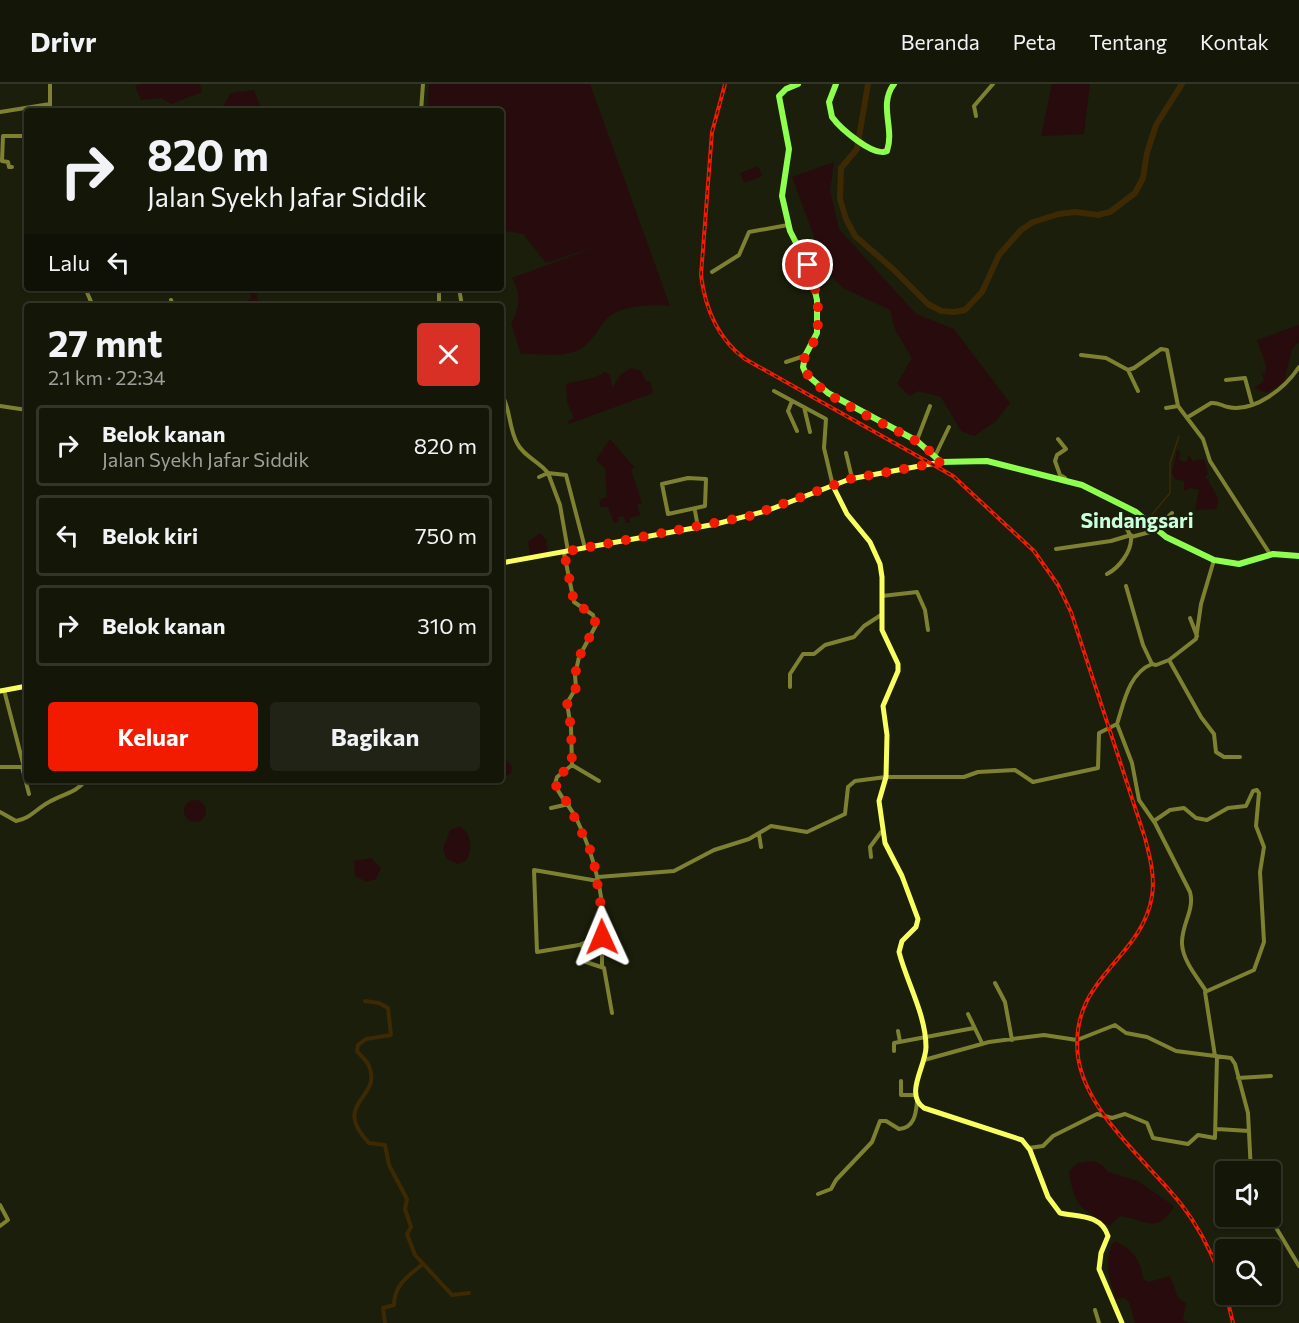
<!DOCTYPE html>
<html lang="id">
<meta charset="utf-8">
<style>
:root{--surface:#141608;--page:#212316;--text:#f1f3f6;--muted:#9d9f9c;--line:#333529;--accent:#f21b00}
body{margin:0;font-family:Commissioner,sans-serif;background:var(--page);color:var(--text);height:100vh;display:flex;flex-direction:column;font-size:22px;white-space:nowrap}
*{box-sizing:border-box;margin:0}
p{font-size:20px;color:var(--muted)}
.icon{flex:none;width:33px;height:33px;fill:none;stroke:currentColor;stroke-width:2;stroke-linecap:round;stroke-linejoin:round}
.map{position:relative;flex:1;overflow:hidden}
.drawer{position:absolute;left:24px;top:219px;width:480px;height:480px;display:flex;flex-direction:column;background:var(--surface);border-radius:6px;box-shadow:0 2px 4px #0004,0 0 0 2px var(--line)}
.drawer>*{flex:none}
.guide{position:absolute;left:24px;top:24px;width:480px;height:183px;border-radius:6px;box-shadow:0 2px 4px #0004,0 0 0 2px var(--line);background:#141608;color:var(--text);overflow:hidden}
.controls{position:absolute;left:1215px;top:1077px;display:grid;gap:12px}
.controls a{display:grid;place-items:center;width:66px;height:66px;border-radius:6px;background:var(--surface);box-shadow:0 2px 4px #0004,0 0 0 2px var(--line);font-size:30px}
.pin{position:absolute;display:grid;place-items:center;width:51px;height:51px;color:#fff;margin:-26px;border:3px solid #fff;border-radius:50%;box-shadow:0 2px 6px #0007}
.me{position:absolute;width:66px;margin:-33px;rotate:359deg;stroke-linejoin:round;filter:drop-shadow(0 0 4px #0008)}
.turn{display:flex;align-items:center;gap:21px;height:126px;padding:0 24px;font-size:27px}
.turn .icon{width:78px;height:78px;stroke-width:2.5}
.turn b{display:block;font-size:42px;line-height:51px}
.then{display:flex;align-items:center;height:57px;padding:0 24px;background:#0003;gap:12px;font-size:22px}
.round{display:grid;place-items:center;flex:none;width:63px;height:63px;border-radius:6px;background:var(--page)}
.head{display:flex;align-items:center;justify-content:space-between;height:102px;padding:0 24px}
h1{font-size:36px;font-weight:700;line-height:45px}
.primary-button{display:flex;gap:12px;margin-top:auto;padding:12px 24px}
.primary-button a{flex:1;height:69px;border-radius:6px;background:var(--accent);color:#fff;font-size:24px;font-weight:700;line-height:69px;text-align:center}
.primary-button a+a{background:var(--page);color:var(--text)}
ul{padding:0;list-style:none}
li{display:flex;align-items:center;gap:18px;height:81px;margin:0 12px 9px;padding:0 12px;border:3px solid var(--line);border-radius:6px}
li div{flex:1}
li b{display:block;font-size:22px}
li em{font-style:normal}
header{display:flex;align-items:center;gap:36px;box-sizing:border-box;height:84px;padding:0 30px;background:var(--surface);border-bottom:2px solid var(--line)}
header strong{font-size:28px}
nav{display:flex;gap:33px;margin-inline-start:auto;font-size:21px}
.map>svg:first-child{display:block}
.green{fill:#280c0d}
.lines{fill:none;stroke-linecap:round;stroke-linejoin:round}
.stream{stroke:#3d2904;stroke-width:1.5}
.canal{stroke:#3d2904;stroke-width:4}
.river{stroke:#3d2904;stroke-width:6}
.street{stroke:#7e8230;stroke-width:4}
.secondary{stroke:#f9ff5e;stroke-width:5}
.primary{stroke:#8eff4e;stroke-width:6}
.rail-casing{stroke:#f21b00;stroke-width:4}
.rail{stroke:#1a1e0a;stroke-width:1.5;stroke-dasharray:4.5;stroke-linecap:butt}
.route{stroke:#f21b00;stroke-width:10;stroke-dasharray:0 18}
.labels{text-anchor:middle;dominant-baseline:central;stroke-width:4.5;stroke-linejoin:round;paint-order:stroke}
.quarter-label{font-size:21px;font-weight:bold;fill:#c9ffdd;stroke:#1a1e0a}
</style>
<header>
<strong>Drivr</strong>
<nav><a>Beranda</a><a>Peta</a><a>Tentang</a><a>Kontak</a></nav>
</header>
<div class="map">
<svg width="1299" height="1239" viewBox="0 0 1299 1239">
<rect width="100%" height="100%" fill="#1a1e0a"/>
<path class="green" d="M140,0H200L202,8L171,20L161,14L141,16L135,2Z
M429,0H590L670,222C650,220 618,221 605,237C595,249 591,261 576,267C561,274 539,269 521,270L511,239C520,227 521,207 512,194L604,160L546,179L523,150L501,146V27H428Z
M1052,0H1090L1084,50L1041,52Z
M254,6L262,27H220L231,9Z
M834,78L830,107L839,145L916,230L954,245L1010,319L995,338L974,352L961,347L941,313L918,307L910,312L897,300L912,274L895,246L890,226L843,204L827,188L792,93Z
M758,82L762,92L744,99L740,89Z
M247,204H256L257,215L262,222H238L252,214Z
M1299,241V258L1292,265L1284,298L1267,309L1254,304L1264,297L1262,289H1265L1266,281L1257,256Z
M631,284L641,287L646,297L650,298L653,309L569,340L568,337L574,334L567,318L566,300L596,293L605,288L610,291L612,304L621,290Z
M610,355L634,383L631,386L642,419L637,421L640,431L630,434V439H626L624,432L618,433L619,437L614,439L608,423H601L599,416L607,413L605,384L596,376Z
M1177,366L1180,368L1179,376L1186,378L1189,372L1193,377L1204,375L1208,389L1205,395H1208C1211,406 1222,412 1216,425L1195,426L1199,406L1191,404L1184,407V397L1175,395L1172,389Z
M540,449L546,455L548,469L530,472L528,458Z
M505,675L512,682L511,689L501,695V676Z
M184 727a11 11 0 1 1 22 0a11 11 0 1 1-22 0Z
M460,742C472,751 472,763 467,776L458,780L447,775L443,765L450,746Z
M371,774L381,784L376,795L367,798L355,792L354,777Z
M1093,1077L1102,1081L1108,1088L1138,1097L1174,1122C1158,1151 1146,1136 1120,1132L1109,1142C1079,1121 1075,1125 1069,1087L1078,1079Z
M1114,1157C1132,1164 1141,1176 1143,1195L1149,1198L1170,1192L1178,1214L1186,1219L1183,1236L1189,1239H1135L1129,1218L1124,1214L1116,1215C1109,1195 1103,1177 1114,1157Z"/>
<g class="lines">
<path class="stream" d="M1149,434L1170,409V379L1179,352"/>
<path class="canal" d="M365,917L379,919L388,924L391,951L366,955L358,961L357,967C360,971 367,977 369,982C383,1015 330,1018 369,1059L385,1061L389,1081L407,1115L405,1125L411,1143L407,1150L415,1171L452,1211L469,1209
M385,1239L383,1224L394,1221C394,1201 409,1191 423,1180"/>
<path class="river" d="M868,0L857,65L841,84L840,115L846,135L855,152L893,185L928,220L941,227L954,228L965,226L982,208L999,171L1021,146L1033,138L1059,130L1075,128L1098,131L1110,128L1135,109L1143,94L1147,69L1156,41L1182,0"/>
<path class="street" d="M50,0V27
M421,27L423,0
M0,28L50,20
M976,32L974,22L993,0
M12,83H9L8,78L2,77L3,52H27
M712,188L739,171L749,148L788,141
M85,204L93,222
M434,204L439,207V222
M459,204L462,222
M171,216L173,222
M1081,271L1106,274L1128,286L1134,284L1161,265L1167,266L1178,322L1203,355L1210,377L1270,470
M786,278L804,272
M1128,286L1138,307
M1226,296L1245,294L1252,320
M774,307L826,335L824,364L833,402
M501,309C511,325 508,342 517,359C524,373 539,377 548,389L566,391L585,464
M792,317L788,327L797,347
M0,322L27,326
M804,323L810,348
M1166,324L1178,322
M1188,333L1211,319C1218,318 1222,322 1228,323C1255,329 1286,303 1299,283
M1058,355L1066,365L1057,371L1055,377L1060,391L1065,394
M917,356L930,322
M846,369L852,394
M935,372L949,343
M539,393L548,389L560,421L568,467
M688,394L706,395L705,422L668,430L662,400Z
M695,427L698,443
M1130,451L1126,443L1142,434
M1056,465L1111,457L1131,451
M564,469L574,518L593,531L596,541L579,573L575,591L576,604L567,619L571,644L572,681L557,693L555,700C559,712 571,723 577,736C595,773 603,810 605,850L579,861L537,868L534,786L598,797
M1107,490C1119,484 1132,467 1131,453L1154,447L1172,429
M1126,502L1143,561L1152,580L1156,581L1169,576L1196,555L1201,520L1214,476
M882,512L917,508L925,526L928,546
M1190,534L1197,552
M1169,576L1201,633L1214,650L1216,668L1224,673H1240
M790,603V590L803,570H814L825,561L854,553L864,542L881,531
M1117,640L1132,679L1139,716L1155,739L1190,808C1195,826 1181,841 1182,860C1183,877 1197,893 1206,907
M572,681L599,697
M0,683H24L4,606
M22,683L29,710
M551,724L569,720
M0,728L16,737C31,734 36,725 49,718C63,710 76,709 86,696
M1154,737L1170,726L1184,724L1196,734L1207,736L1228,724L1246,722L1253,707L1257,706L1259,709L1256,742L1264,763L1260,788L1264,858L1254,886L1205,908L1215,972
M759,750L761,763
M871,773L870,763L881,748
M598,793L674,787L714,766L749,755L771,742L807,748L845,730L848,703L855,697L886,693H964L978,688L1015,686L1033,698L1098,684L1099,649L1117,640C1124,618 1129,589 1152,580
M582,861L586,878L604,884L612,929
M602,871V883
M995,899L1005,918L1012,956
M968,930L982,959
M898,947L900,958
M894,967V959L974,944
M924,976L989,958L1044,951L1077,956L1115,941L1126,949L1147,953L1176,967L1231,974L1235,980L1248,1029L1251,1088
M1238,994L1271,992
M901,997V1011H916
M1217,1045L1249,1047
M1029,1064L1043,1062L1053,1052L1097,1030L1112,1034L1125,1030L1147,1039L1153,1054L1188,1060L1198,1051L1215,1054L1217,972
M818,1110L831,1105L836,1096L872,1058L880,1037H886L899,1045C914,1044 916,1030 917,1018
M0,1121L8,1136L0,1142
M1269,1132L1299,1182
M1095,1226L1099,1239"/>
<path class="secondary" d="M833,402L847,430L870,458L880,480L882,493V546L898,580V587L883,622L887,651L886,693L879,717L885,759L902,792L918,835L916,843L902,857L899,868C907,899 926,931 926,963C926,982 904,1010 924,1024L1022,1056L1030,1066L1048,1113L1060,1129C1078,1133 1101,1130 1108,1152L1101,1169L1099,1185L1122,1239
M501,479L716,440L766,427L850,395L941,378
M0,607L27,602"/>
<path class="primary" d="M798,0L786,5L779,12L789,65L782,112L790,147L810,186L817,216V249L805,272L803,283L806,290L828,309L917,357L941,378L987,377L1082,401L1136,428L1166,453L1214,476L1239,480L1273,470L1299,472
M836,0L829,18L832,33C840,44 874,74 887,67C895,44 878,21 894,0"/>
<defs>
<path id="rail" d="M725,0L712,48L701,191C705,224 717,254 745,275L953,392L1034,467L1058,501L1071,528L1145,754C1150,773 1155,792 1152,812C1142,876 1068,894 1078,973C1086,1029 1147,1077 1181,1120C1202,1147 1216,1177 1226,1209
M1226,1210L1233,1239"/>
</defs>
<use href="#rail" class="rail-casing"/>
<use href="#rail" class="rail"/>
</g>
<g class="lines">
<path class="route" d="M602,853L605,848L593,772L568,720L555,700L557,693L572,681L571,644L567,618L576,604L575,591L579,573L596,541L593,531L574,518L564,468L750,432L850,395L941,378C933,370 925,362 916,357C892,342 804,308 803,279C805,270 811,265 814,257C823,235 816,202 808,181"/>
</g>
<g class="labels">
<g class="quarter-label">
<text x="1137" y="435">Sindangsari</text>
</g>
</g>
</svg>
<div class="controls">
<a><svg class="icon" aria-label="sound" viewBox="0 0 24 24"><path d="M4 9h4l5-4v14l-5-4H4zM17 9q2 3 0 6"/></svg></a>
<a><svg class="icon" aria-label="search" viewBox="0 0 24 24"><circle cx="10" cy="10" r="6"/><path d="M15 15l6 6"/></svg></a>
</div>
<div class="pin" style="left:808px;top:181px;background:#d93025"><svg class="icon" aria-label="arrive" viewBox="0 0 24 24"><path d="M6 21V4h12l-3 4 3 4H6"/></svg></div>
<svg class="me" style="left:602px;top:853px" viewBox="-20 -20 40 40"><path d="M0-17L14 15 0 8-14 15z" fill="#f21b00" stroke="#fff" stroke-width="4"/></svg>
<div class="guide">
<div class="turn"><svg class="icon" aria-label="right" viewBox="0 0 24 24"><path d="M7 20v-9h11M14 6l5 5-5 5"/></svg><div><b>820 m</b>Jalan Syekh Jafar Siddik</div></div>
<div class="then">Lalu<svg class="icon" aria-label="left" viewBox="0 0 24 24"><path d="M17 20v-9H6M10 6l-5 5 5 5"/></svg></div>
</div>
<section class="drawer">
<div class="head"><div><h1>27 mnt</h1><p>2.1 km · 22:34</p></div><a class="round" style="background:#d93025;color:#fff"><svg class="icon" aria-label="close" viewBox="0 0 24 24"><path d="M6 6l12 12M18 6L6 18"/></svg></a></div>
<ul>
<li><svg class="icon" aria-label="right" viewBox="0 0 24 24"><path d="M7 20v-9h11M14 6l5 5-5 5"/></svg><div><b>Belok kanan</b><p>Jalan Syekh Jafar Siddik</p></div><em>820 m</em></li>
<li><svg class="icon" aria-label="left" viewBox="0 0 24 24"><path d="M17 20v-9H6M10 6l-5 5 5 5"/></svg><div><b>Belok kiri</b></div><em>750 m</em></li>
<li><svg class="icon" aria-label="right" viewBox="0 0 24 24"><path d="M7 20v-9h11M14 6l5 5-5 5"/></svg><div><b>Belok kanan</b></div><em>310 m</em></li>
</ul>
<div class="primary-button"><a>Keluar</a><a>Bagikan</a></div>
</section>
</div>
